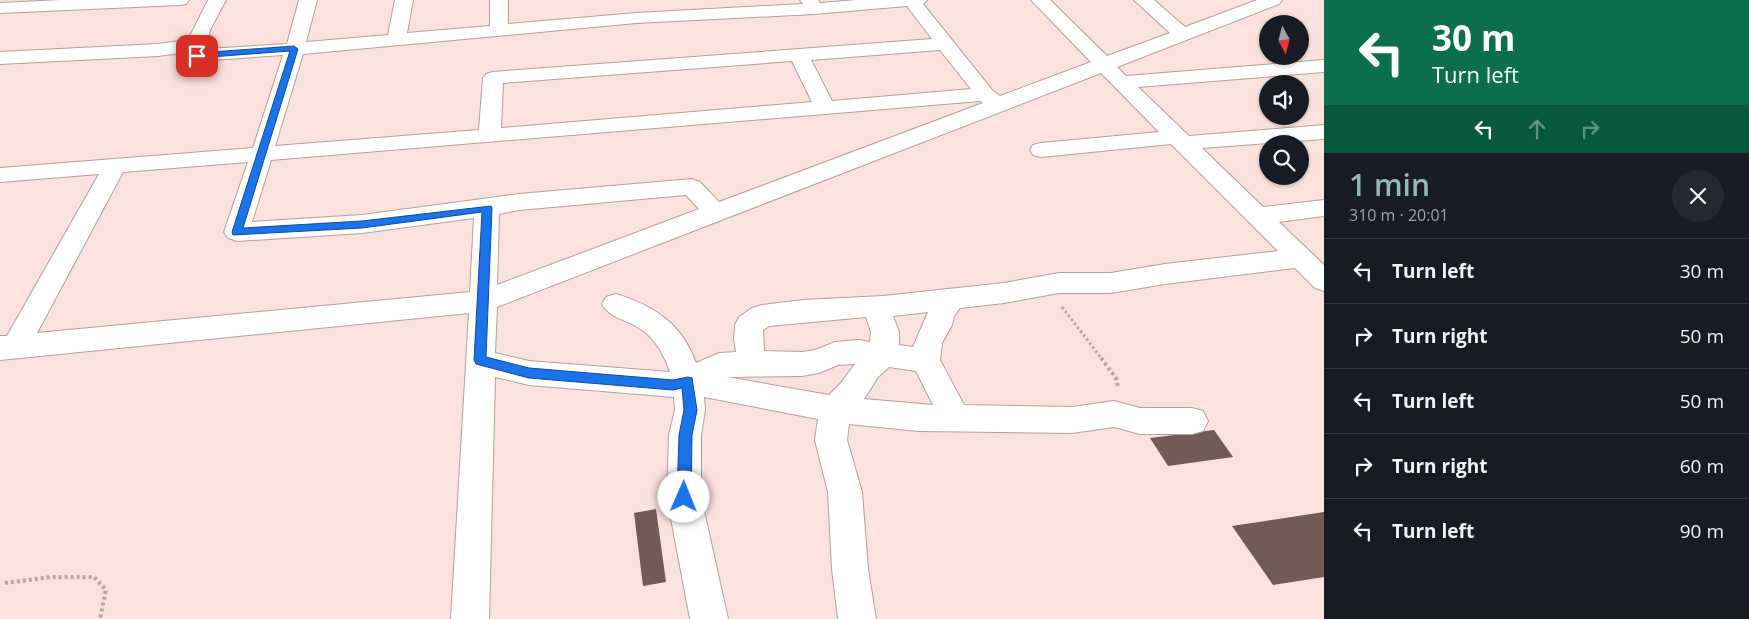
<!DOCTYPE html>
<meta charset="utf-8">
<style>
:root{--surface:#171b24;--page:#242831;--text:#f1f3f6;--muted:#9ea1a6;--line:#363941;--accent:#95b6b2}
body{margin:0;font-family:"Open Sans",sans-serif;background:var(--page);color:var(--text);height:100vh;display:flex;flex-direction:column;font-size:19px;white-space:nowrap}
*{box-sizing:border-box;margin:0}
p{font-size:16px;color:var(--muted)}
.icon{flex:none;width:28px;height:28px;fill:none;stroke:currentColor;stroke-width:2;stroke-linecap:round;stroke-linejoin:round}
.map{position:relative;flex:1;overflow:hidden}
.details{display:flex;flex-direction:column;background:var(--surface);width:425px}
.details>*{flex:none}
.hud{background:#0b6e4f;color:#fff;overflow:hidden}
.needle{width:32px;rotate:173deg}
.controls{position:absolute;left:1259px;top:15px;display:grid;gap:10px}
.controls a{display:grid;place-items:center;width:50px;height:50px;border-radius:50%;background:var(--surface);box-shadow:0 1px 4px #0004;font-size:25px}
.pin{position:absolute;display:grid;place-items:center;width:42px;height:42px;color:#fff;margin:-21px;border-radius:10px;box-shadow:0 2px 8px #0006}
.me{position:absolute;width:55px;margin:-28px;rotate:1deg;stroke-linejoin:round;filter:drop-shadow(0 0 4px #0008)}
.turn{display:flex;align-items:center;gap:18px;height:105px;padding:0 25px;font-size:22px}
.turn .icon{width:65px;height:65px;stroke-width:2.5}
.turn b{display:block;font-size:35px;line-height:42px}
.lanes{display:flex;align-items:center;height:48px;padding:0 25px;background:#0003;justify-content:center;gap:25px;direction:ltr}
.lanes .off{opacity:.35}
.round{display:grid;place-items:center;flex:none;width:52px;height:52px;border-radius:26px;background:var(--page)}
.head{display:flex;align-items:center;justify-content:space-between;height:85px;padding:0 25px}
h1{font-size:30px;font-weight:600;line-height:38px;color:var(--accent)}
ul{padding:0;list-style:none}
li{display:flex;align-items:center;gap:15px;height:65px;padding:0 25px;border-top:1px solid var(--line)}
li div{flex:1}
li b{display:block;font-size:19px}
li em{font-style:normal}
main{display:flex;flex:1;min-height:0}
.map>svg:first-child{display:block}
.building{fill:#705b57}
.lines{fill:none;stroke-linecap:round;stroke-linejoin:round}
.street-casing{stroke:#b69f9a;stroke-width:2}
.path-far1{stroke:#b8a5a1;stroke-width:3;stroke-dasharray:2.5 2.5;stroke-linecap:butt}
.path{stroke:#b8a5a1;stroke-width:4;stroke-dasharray:3 3;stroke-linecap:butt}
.street{fill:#fff;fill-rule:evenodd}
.route{fill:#1a73e8;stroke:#114b97}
</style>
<main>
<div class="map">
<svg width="1324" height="619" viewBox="0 0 1324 619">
<rect width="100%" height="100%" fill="#fae2dd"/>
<path class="building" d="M1214,430L1233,457L1168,466L1150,438Z
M656,509L666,582L643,586L634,513Z
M1324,512V577L1273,585L1232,526Z"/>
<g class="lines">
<defs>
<path id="street" d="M61,0H189L186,4L180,5L0,13V3Z
M208,0H226L210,30L206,49L287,44L299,0H317L306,42L388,35L395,0H413L407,33L490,26V0H508V24L636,13L803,4L800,0H818L820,3L857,0H927L923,4L992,90L1000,96L1091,62L1031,0H1050L1107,56L1170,33L1134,0H1154L1185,27L1257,0H1282L1279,4L1117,67L1126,76L1324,60V72L1138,87L1189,136L1324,125V139L1202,148L1263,207L1324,200V216L1279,222L1324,265V291L1315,288L1295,268L1165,284L1111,293H1059L1004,303L960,308L954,316L952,325L942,343L940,360L964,405L1072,407L1114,401L1140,408H1192L1203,411L1208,421L1203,431L1192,434H1140L1114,427L1072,433L919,431L849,424L847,440L862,492L868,569L876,619H838L832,569L828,492L815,440L818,419L704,397L705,410L701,435V497L728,619H690L667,497L669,435L675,410L674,397L529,385L495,377L489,619H451L469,313L0,360V336H7L99,174L0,182V168L253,148L283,55L197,61L190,59L187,52L158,56L0,64V52L158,44L188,40ZM907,6L932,39L493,72L486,74L483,78L479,130L275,146L303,54L636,23L814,14ZM940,50L971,89L832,101L811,60ZM792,61L812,102L501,128L503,83ZM1101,73L1159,132L1041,143L1033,145L1030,150L1033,155L1041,157L1171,144L1278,251L1165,264L1111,273H1059L1004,283L883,296L803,300L762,305L752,308L739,317L735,325L734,339L736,352L719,353L696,363C682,324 655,306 616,294L606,297L602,304C610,319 629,320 642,330C657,341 664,355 670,372L529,361L495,353L497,307ZM980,101L983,103L719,202L700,182L692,179L519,194L362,215L252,222L271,160ZM248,162L224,232L228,238L237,241L362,233L474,218L470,292L37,333L123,172ZM686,195L699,209L497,285L499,214L519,210ZM928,312L913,347L899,345V332L893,316ZM866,317L871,332L870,342L859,340L835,342L815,350L802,352L764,351L763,330L769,326ZM855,364L841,383L829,395L727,377L802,376L819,373L838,365ZM889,367L916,371L933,405L864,399L878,377Z"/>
</defs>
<use href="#street" class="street-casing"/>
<path class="path-far1" d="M1062,307L1102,359"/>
<path class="path" d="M1101,358L1116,378L1118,387
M5,583L51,577H94L106,590L100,619"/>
<use href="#street" class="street"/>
</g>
<path class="route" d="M294,46L298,49L243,228L362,221L491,206L492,208L486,357L529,368L673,380L688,377L692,378L697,410L692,435L691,497L689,501L684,503L679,501L677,497L679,435L684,410L682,388L673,390L529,378L476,364L474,360L482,212L362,228L233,235L232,232L290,51L197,58L193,56L197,53Z"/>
</svg>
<div class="controls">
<a><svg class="needle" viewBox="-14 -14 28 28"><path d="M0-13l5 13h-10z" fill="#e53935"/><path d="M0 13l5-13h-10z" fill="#9ea1a6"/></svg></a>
<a><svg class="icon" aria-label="sound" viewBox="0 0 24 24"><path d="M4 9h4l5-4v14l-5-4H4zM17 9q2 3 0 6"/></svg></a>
<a><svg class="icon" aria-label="search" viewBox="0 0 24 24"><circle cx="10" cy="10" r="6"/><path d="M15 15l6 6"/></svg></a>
</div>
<div class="pin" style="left:197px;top:56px;background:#d93025"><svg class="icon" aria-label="arrive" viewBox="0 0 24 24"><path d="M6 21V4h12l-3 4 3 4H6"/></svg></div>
<svg class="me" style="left:684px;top:497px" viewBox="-20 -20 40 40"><circle r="19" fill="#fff"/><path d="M0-13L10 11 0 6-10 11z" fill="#1a73e8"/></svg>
</div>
<section class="details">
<div class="hud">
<div class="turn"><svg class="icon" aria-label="left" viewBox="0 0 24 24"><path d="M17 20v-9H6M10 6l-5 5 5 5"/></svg><div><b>30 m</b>Turn left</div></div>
<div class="lanes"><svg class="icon" aria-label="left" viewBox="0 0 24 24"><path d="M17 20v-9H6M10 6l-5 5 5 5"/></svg><svg class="icon off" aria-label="ahead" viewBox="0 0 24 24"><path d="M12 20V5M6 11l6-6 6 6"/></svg><svg class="icon off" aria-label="right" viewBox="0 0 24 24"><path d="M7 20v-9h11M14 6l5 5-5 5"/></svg></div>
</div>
<div class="head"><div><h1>1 min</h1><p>310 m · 20:01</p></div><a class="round"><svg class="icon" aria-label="close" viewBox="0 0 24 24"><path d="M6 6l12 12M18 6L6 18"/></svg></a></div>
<ul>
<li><svg class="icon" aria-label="left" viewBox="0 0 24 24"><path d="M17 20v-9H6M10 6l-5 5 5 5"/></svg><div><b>Turn left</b></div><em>30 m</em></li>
<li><svg class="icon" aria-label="right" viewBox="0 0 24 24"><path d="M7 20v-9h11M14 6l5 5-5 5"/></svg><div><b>Turn right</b></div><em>50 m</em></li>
<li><svg class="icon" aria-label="left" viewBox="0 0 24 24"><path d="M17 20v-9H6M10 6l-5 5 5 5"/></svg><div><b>Turn left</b></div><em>50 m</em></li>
<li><svg class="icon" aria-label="right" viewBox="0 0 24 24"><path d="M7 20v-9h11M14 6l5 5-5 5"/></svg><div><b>Turn right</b></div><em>60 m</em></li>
<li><svg class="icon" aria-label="left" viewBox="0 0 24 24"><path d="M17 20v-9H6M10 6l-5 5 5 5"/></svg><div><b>Turn left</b></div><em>90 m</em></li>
</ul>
</section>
</main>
